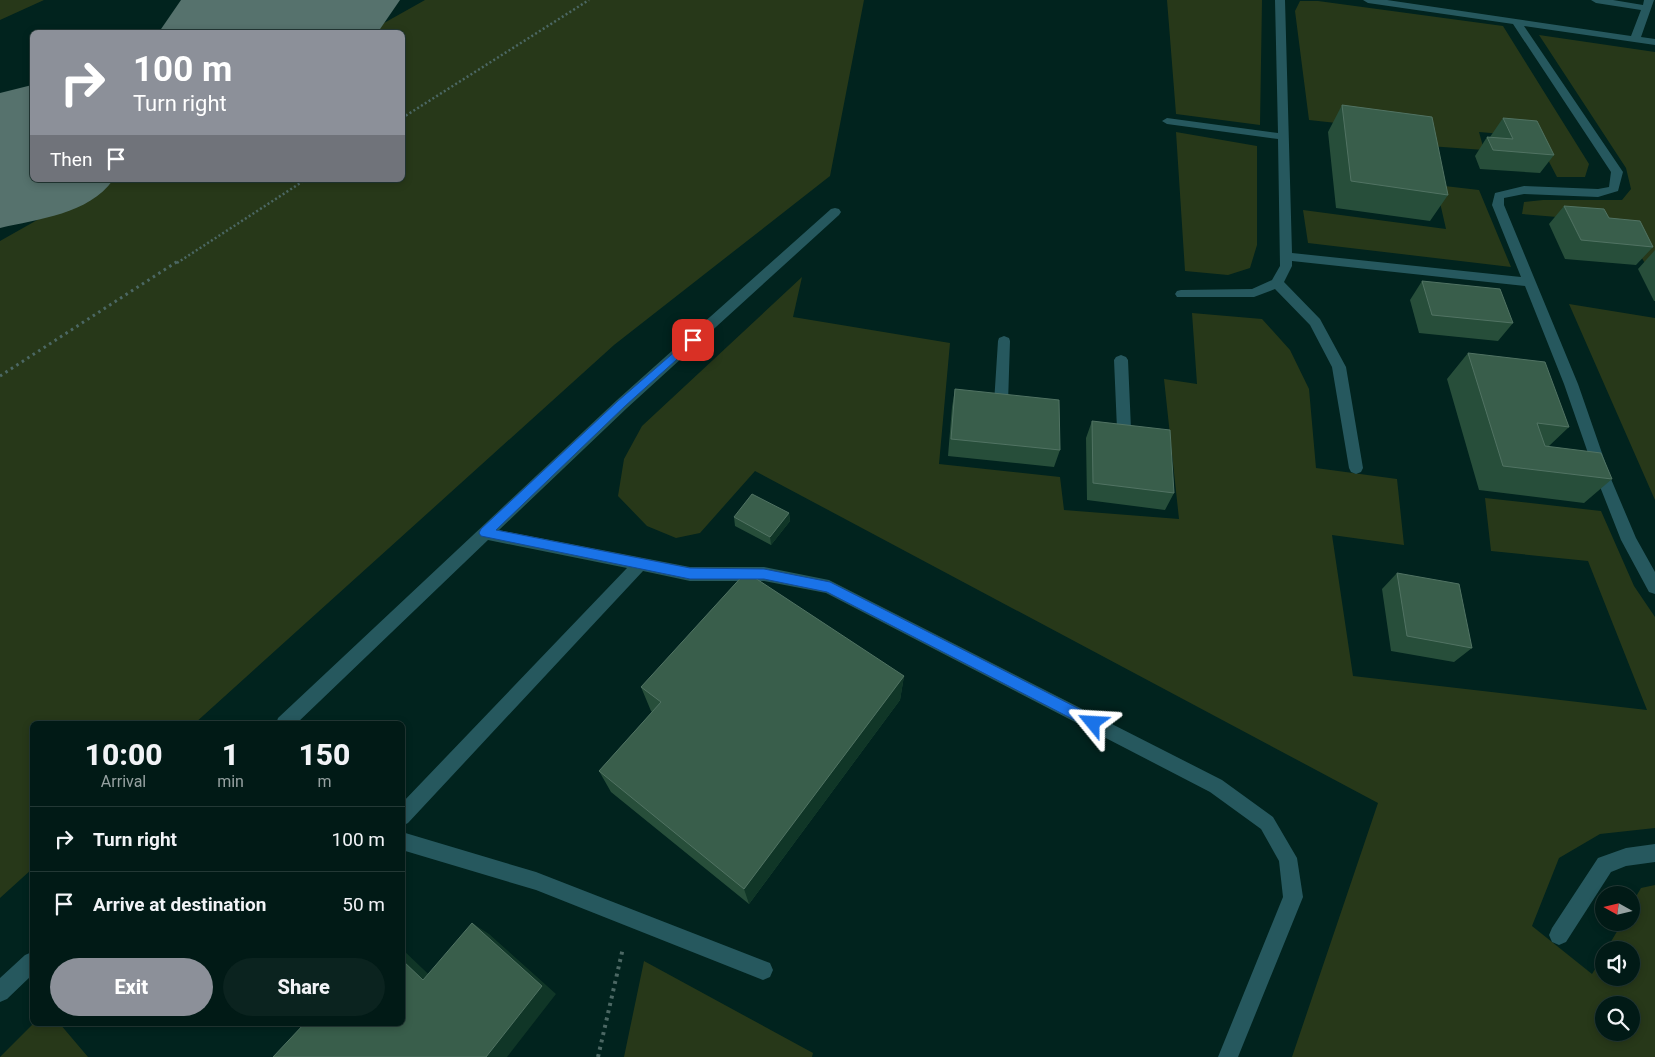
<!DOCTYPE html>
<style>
:root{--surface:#011a16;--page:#0b231f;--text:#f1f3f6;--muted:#96a1a1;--line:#233835;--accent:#8c9099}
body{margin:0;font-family:Roboto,sans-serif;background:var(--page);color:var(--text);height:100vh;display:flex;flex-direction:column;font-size:19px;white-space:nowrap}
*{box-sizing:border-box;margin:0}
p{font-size:16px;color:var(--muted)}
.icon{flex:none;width:28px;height:28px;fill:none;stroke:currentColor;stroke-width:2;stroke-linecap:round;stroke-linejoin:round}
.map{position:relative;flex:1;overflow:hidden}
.drawer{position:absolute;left:30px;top:721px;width:375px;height:305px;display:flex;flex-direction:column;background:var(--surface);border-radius:8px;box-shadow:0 2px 8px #0003,0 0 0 1px var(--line)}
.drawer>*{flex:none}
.top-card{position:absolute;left:30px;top:30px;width:375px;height:152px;border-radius:8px;box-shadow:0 2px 8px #0003,0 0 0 1px var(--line);background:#8c9099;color:#fff;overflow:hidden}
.needle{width:32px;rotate:278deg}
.controls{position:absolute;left:1595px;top:886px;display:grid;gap:10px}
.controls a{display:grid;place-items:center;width:45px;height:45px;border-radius:50%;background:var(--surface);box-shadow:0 2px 8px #0003,0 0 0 1px var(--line);font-size:25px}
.pin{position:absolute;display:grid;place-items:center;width:42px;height:42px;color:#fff;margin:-21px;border-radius:10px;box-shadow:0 2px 8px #0006}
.me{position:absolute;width:55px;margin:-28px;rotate:297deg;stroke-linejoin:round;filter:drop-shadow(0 0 4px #0008)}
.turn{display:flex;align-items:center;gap:18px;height:105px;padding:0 20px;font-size:22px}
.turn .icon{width:65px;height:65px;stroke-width:2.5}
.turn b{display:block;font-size:35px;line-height:42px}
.then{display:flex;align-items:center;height:48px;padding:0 20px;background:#0003;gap:10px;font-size:19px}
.eta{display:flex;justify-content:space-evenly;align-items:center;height:85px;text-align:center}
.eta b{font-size:30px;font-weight:800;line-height:35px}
.button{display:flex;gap:10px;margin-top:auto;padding:10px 20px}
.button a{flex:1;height:58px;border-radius:30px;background:var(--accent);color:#fff;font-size:20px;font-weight:800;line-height:58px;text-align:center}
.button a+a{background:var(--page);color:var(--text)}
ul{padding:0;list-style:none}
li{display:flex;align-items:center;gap:15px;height:65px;padding:0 20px;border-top:1px solid var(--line)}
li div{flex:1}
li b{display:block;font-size:19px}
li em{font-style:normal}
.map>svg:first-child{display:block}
.green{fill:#273819;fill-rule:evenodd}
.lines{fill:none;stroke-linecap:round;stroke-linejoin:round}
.runway{fill:#56726d;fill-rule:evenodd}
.path-far2{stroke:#4c6864;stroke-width:2.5;stroke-dasharray:2 2.5;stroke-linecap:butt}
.path-far1{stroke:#4c6864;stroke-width:3;stroke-dasharray:2.5 4;stroke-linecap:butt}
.path{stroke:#4c6864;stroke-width:4;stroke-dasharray:3 4.5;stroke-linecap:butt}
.minor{fill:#26585e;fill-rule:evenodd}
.wall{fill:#274e3a}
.shaded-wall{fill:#103627}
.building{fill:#395e4b;stroke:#517363}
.route{fill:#1a73e8;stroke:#114b97}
</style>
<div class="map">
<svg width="1655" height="1057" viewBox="0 0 1655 1057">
<rect width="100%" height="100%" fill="#01231e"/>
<path class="green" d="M0,0H44L0,20Z
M425,0H864L830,176L614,345L194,724H32V869L0,898V241L108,180H402V32H368Z
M1167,0H1262L1260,125L1176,114Z
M1300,1H1318L1503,26L1589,164L1585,177H1557L1536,137L1479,132L1484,150L1429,146L1428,133L1309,120L1295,11Z
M1539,35L1655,52V265H1646L1627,233L1593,220L1522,214L1524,202L1543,200H1622L1631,189L1626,168Z
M1176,132L1257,146V245L1250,268L1228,275L1185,271Z
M1436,185L1479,190L1511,267L1308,243L1303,210L1446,229Z
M802,277L793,317L950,343L939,464L1060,477L1064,510L1179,519L1164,379L1197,384L1192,313L1262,319L1290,350L1309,389L1316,468L1397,479L1404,545L1332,535L1353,676L1647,710L1588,561L1491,551L1485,498L1601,511L1634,586L1655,617V828L1600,834L1559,858L1532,926L1592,974L1604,955V978H1631V950H1606L1622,923L1631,922V905L1641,888L1655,885V1057H1292L1378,803L755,471L700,533L676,538L647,526L618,496L624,459L642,426ZM1604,1005H1631V1032H1604Z
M1569,304L1655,318V500Z
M644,961L813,1053L812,1057H624Z
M33,1024H60L88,1057H0Z"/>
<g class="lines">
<path class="runway" d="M181,0H400L378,32H159Z
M32,85V180H113C89,214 38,219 0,228V93Z"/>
<path class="path-far2" d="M402,118L589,0
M177,263L305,180"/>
<path class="path-far1" d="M0,376L178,261"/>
<path class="path" d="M598,1057L623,948"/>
<path class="minor" d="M1275,0H1285L1292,253L1521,277L1492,205L1495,193L1524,186L1598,189L1609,187L1611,172L1513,24L1368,3L1363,0H1387L1631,36L1641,10L1596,3L1591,0H1613L1643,5L1644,0H1654L1641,37L1655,39V45L1524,26L1623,172L1618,191L1598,197L1524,194L1504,198V205L1578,384L1611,479L1636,538L1655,572V594L1649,592L1621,540L1597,479L1564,384L1525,286L1292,261V266L1284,282L1320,319L1346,367L1363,468L1361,472L1356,474L1351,472L1349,468L1332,367L1310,325L1275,289L1254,297H1177L1175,294L1177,291L1181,290L1252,289L1272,280L1280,266L1278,139L1167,124L1162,121L1167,118L1278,133Z
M835,208L839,209L841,212L839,215L627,408L499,530L690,567H764L829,580L1222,780L1273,817L1297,858L1303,897L1238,1057H1218L1283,897L1279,861L1261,829L1210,792L826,593L764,581H690L643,571L408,823L402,826V803L627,568L488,540L296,724H276L278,718L617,400L831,209Z
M1004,336L1009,338L1010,341L1008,403L1006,407L1001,408L996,407L994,403L998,341L999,338Z
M1121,355L1126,357L1128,360L1131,429L1129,433L1124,434L1119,433L1117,429L1114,360L1116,357Z
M402,832L536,872L770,963L773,970L770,977L763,980L536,890L402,850Z
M1655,844V862L1626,866L1611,872L1566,942L1559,945L1552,942L1549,935L1552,928L1598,858L1626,848Z
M32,952V975L7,999L0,1002V978L25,955Z"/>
</g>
<path class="wall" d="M1342,105L1448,195L1430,221L1336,208L1328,132Z
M1503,118L1554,155L1540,173L1480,169L1475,156L1487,137H1491H1490Z
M1564,206L1609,218L1653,247L1636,265L1565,259L1549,224Z
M1655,250V301H1654L1638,269Z
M1422,281L1513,323L1498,341L1419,333L1410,300Z
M1468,353L1569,427L1549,446L1612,479L1584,503L1479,490L1447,379Z
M955,389L1060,450L1054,467L948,456L952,407Z
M1092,421L1174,493L1165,510L1087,500L1086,438Z
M789,513L790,521L771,545L735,526L734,517Z
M1397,573L1472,648L1454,662L1391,651L1382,589Z
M904,676L900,700L749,904L611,792L599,771L652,712L651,711L641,687Z"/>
<path class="shaded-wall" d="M789,513L790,521L771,545L770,537Z
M904,676L900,700L749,904L744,889Z
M472,923L489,934L556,994L507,1057H486Z
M402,949L443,988L423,980L402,960Z"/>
<path class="building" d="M1342,105L1432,117L1448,195L1351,181Z
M1503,118L1537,121L1554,155L1493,150L1487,137L1513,139Z
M1564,206L1604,209L1609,218L1640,221L1653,247L1581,240Z
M1422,281L1500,289L1513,323L1432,315Z
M1468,353L1545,362L1569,427L1537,423L1545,446L1601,453L1612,479L1503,466Z
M955,389L1059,400L1060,450L951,439Z
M1092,421L1170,430L1174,493L1093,483Z
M752,494L789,513L770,537L734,517Z
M746,572L904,676L744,889L599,771L661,702L641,687Z
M1397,573L1459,584L1472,648L1407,636Z
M472,923L542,986L486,1057H273L304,1024H402V960L423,980Z"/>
<path class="route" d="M693,336L696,337V342L625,406L496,530L690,568L764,569L830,582L1097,718L1099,723L1097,727L1093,729L1088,727L827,592L764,579H690L481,536L479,533L481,529L618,401Z"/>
</svg>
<div class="controls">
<a><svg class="needle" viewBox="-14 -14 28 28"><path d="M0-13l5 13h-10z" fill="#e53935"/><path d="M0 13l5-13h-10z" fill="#96a1a1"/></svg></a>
<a><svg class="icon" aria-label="sound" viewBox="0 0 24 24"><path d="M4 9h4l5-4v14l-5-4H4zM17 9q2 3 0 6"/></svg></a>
<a><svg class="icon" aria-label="search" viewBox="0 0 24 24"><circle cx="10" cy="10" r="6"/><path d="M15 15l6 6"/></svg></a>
</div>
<div class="pin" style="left:693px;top:340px;background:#d93025"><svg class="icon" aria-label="arrive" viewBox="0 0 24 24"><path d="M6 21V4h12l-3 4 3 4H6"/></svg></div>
<svg class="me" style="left:1093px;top:723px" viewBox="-20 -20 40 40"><path d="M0-17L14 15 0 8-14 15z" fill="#1a73e8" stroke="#fff" stroke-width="4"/></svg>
<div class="top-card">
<div class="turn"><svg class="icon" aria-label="right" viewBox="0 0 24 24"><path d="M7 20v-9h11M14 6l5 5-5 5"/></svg><div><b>100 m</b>Turn right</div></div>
<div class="then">Then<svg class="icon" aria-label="arrive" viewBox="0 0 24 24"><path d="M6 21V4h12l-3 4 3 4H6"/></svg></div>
</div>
<section class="drawer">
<div class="eta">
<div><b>10:00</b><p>Arrival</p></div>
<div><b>1</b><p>min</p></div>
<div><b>150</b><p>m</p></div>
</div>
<ul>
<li><svg class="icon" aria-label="right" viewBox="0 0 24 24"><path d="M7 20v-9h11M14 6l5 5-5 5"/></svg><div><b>Turn right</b></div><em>100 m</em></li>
<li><svg class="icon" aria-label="arrive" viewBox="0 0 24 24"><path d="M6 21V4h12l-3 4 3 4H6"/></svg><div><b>Arrive at destination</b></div><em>50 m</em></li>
</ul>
<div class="button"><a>Exit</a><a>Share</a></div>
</section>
</div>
